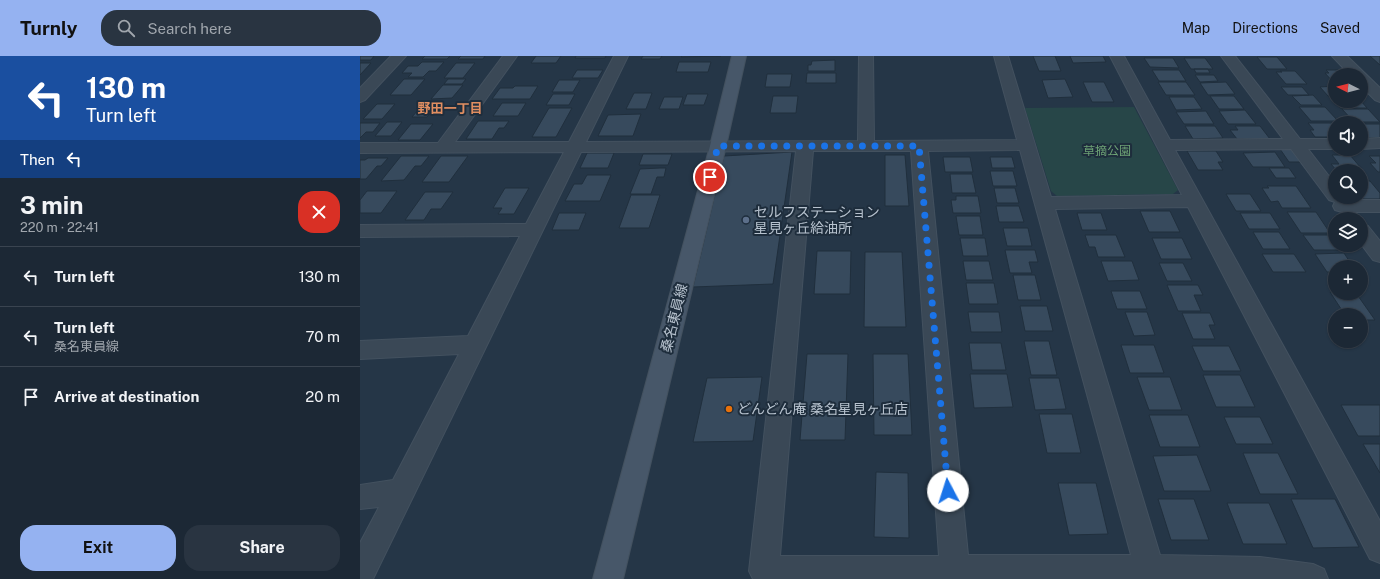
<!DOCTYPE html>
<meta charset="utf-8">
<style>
:root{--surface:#1c2835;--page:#293441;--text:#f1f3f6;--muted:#a0a6ad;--line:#3a4450;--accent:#95b2f1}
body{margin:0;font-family:"Public Sans","Noto Sans JP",sans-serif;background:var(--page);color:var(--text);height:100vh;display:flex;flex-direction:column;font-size:15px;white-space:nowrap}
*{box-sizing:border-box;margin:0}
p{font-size:13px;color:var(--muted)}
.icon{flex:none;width:22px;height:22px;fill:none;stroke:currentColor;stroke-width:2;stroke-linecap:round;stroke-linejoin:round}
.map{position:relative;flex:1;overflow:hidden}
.drawer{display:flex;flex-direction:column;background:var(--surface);width:360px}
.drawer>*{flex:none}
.banner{background:#1a4fa0;color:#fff;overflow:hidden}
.needle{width:26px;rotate:276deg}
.buttons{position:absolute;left:968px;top:12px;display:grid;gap:8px}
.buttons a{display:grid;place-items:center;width:40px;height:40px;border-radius:50%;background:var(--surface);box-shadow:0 1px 3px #0004,0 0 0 1px var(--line);font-size:20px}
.pin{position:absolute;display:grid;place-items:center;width:34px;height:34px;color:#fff;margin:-17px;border:2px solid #fff;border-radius:50%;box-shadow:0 1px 4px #0007}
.me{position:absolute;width:44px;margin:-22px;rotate:355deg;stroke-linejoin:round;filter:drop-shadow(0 0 3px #0008)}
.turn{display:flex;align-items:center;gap:14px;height:84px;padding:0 20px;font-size:18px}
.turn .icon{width:52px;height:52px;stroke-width:2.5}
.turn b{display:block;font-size:28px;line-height:34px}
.then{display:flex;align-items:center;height:38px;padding:0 20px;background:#0003;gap:8px;font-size:15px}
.round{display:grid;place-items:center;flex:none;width:42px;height:42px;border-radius:16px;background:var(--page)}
.headline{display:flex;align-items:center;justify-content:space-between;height:68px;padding:0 20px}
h1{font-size:24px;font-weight:700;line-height:30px}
.action{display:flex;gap:8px;margin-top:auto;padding:8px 20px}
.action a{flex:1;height:46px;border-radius:16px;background:var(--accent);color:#111;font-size:16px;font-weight:700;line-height:46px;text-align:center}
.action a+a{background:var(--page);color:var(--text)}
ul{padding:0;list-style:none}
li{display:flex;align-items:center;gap:12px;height:60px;padding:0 20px;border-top:1px solid var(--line)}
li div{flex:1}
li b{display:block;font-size:15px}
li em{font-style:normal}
header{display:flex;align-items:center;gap:24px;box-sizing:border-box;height:56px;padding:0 20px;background:var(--accent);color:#111}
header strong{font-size:19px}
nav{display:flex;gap:22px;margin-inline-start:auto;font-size:14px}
.search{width:280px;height:36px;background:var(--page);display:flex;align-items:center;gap:10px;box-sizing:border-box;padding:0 14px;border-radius:16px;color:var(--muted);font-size:15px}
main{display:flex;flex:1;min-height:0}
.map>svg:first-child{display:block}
.green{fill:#274648}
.building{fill:#374a5d;stroke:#202f3d}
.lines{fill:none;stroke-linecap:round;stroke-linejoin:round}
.minor-casing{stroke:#43515f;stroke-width:2}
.secondary-casing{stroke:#43515f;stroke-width:2}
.minor{fill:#3a4856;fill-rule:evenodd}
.secondary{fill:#475769;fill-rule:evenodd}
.route{stroke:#1a73e8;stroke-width:7;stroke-dasharray:0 12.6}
.service-dot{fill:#5c6f8a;stroke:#1e2d3c;stroke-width:1.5}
.food-dot{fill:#e8710a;stroke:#1e2d3c;stroke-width:1.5}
.labels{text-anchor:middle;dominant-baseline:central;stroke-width:4;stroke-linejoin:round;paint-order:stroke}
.far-park-label{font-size:12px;fill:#6da275;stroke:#1e2d3c}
.far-neighbourhood-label{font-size:13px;font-weight:bold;fill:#e18e61;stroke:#1e2d3c}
.poi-label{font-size:14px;fill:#b8c3cf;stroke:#1e2d3c;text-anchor:start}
.street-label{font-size:14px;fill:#b8c3cf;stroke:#1e2d3c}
</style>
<header>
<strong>Turnly</strong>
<div class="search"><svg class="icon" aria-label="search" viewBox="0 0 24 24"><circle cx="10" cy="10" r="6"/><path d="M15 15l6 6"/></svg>Search here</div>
<nav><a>Map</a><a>Directions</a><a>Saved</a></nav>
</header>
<main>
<section class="drawer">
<div class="banner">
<div class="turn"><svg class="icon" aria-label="left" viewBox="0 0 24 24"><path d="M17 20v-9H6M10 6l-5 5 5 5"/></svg><div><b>130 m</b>Turn left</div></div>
<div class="then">Then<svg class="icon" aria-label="left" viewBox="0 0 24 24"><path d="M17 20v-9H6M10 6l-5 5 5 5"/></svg></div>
</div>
<div class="headline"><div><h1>3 min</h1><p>220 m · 22:41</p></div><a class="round" style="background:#d93025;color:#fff"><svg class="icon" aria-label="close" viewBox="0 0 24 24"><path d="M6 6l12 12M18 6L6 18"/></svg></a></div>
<ul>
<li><svg class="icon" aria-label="left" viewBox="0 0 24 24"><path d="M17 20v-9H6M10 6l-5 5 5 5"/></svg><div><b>Turn left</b></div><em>130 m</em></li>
<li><svg class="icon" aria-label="left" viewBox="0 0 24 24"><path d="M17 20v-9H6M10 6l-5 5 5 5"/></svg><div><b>Turn left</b><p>桑名東員線</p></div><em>70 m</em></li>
<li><svg class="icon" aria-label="arrive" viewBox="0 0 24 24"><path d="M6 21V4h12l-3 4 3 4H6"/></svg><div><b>Arrive at destination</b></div><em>20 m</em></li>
</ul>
<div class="action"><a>Exit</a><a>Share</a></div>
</section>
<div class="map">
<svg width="1020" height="523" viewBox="0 0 1020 523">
<rect width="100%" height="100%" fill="#253647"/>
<path class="green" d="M774,51L818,134L813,138L697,140L691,135L665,52Z"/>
<path class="building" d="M0,0H14L11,4H0Z
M65,0H90L87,3H62Z
M101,0H125L123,3H98Z
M176,0H201L196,7H171Z
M216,0H246L245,2H215Z
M283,0H302L300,3H281Z
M322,0H361L321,1Z
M673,0H695L701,15H679Z
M710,0H743L746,6L713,7Z
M1010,0H1020V9Z
M897,1H917L927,13H907Z
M784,2H813L819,12L790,11Z
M824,2H845L853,13H831Z
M475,4V15H448V9H451L452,5Z
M62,6H84L76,15H69L63,21H48L52,17H42L48,10H58Z
M319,6H351L348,16H316Z
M0,7H11L0,19Z
M96,7H115L103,22H84Z
M834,13H848L850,17H836Z
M217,14H243L238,22H212Z
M792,14H819L826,25H799Z
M966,14H986L995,19H975V26H973L965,17H969Z
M920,15H935L947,28H926L916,16H922Z
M447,17H476V27H446Z
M407,18H432L430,31H405Z
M835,19H854L858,25L840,26Z
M44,23H65L51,39H30Z
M88,23H106L102,28H84Z
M705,23L713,41L688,42L682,24Z
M199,24H220L213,36H192Z
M723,26H744L754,46H732Z
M798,26H826L835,39H806Z
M866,26L875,38L848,39L840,27Z
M83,29H103L92,42L71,43Z
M155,30H178L170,43H132L140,32H153Z
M975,30V40H968L960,31Z
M921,31H942L949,39H928Z
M274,37H292L286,53H266Z
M193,38H215L209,49H186Z
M327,38H348L344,49H323Z
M953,39L962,49H941L932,40Z
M413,40H438L436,57H410Z
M850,40H874L884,53H859Z
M304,41H323L319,53H299Z
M809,41H834L842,53L816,54Z
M971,41H975V45H1001L1007,52H980Z
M64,47H79L67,61H52Z
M142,47H166L158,60H133Z
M17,48H35L22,63H3Z
M939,51H965L978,65H951Z
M189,52H212L196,81H172Z
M982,53H1008L1020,66H994Z
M885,54L896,68H868L859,55Z
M846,55L854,68H824L816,56Z
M281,58L273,80H238L248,59Z
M118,65H149L144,72H139L132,83H106Z
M27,66H42L31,80H15Z
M0,67H20L13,76H6L0,82Z
M948,67H975V81H955L950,74H954Z
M51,68H73L60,84H38Z
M1001,68H1020V82H1004L1001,79Z
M825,70H855L863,82L833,83Z
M875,70H900L910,83H877L870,74H878Z
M920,93H933L943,106H929Z
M827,95H856L863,106H858L863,114H838Z
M432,96L413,228L333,231L364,100Z
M915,96L925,111H893L883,97Z
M227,97H254L248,112H220Z
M283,98H312L308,109H279Z
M525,99H545L549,150H525Z
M972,99H990L1006,118H1001V115H977L971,108H979Z
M41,100H69L61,110H55L44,124L21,125Z
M81,100H108L89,126H62Z
M1009,100H1020V116H1018L1010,107H1016Z
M583,101H610L613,116H585Z
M630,101H652L655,112H632Z
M8,102H28L21,110H17L6,123H0V104H5Z
M300,112H306L304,121H297L291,138H270L280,113Z
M909,112H929L936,122H916Z
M630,115H653L657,130H633Z
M590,118H612L616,137H592Z
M227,119H251L240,145H205L214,128H222Z
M1001,125H1010L1020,137V143H996L995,141H1001Z
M907,130H936L951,152H922L918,145L911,146L902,132H909Z
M145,132H169L154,158H138L142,152H133Z
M634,132H655L659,147H637Z
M7,135H37L21,157H0V144Z
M65,136H93L81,153H71L64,164H45Z
M866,138H890L901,155H876Z
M271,139H300L289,172H259Z
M596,140H618L621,157H593L591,144H596Z
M636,150H659L664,166H639Z
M780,155H810L820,176H789Z
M927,156H956L970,177H941Z
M199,157H226L219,174H192Z
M717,157H741L747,174H722Z
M880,157H910L920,173H889Z
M596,160H620L623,179H599Z
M643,172H668L672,190H647Z
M893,176H919L930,193H903Z
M725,179H756L765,201H738L735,191H729Z
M943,179H969L979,194H954Z
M600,182H625L628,200H603Z
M792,182H822L832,203H801Z
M645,194H675L678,206H669L672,217H650Z
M457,195H491L490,238H454Z
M505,196H542L546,271H504Z
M984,197L993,211H975V216H967L955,198Z
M902,198H934L946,216H913Z
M603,205H629L633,224H606Z
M741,205H772L779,224L748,225Z
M799,207H823L832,225H807Z
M653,219H675L681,244H658Z
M606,227H634L638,248H609Z
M807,229H838L843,239H834L841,255H818Z
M751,235H780L787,253H757Z
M970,236L996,237L1015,264H1001V259H985Z
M660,250H687L693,275H665Z
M608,256H639L642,276H611Z
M765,256H787L795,279L774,280Z
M822,257H850L855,269H849L855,283H833Z
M664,285H689L697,319H671Z
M609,287H641L646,314H612Z
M761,289H794L804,317H770Z
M832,290H869L881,315H843Z
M447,298H488L485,384H440Z
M513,298H548L552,379H514Z
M610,318H647L653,351L614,352Z
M843,319H880L895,351H856Z
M402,321L393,385L333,386L347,322Z
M777,321H810L822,354H789Z
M669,322H699L706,353L675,354Z
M981,349H1020V380H998Z
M679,358H712L721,397H687Z
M789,359H828L840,391H800Z
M864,361H900L913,388H876Z
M1003,388H1020V417Z
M883,397H918L938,438H900Z
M837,399L851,435H804L793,400Z
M516,416L548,417L549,482L514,481Z
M698,427H736L748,478L709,479Z
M798,443H834L849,484H811Z
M931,443H975L999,491L953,492Z
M867,447H909L927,488H883Z"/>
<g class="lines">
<defs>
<path id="minor" d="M31,0H46L5,44L0,46V32Z
M143,0H157L95,86H209L254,0H268L226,86L498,85L499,0H513L514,85L657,84L634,0H648L691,141L822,139L750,0H764L810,84L923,83L861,0H875L940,83H975V93H948L975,128V141H984L981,144L975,146L969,144L931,93L815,94L1020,465V507L1010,503L828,151L695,153L800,499L900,501L953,508L964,513L968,523H393L389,515L436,95L221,96L13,523H0V487L19,451L0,453V429L33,424L99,298L0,303V285L108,280L160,180L0,181V169L166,168L204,96L0,97V87H78ZM660,94L771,499H608L568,95ZM453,95H551L579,500H420Z
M972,0H987L1020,32V46L1015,44L1001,30V19H990Z
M1020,82V92L1001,93V83Z
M982,144H1020V156H982L975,154L973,150L975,146Z
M1001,168L1008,170L1020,185V206L1013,204L1001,188Z"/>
<path id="secondary" d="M372,0H386L366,90L263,523H233L350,90Z"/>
</defs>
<use href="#minor" class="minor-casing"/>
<use href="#secondary" class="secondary-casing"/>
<use href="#minor" class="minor"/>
<use href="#secondary" class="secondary"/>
</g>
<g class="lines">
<path class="route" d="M350,121L358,90H559L588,435"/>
</g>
<circle class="service-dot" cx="386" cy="164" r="4"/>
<circle class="food-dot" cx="369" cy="353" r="4"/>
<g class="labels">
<g class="far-park-label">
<text x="747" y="95">草摘公園</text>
</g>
<g class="far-neighbourhood-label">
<text x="90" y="52">野田一丁目</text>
</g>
<g class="poi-label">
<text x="394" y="156">セルフステーション<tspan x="394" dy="16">星見ヶ丘給油所</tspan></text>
<text x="377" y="353">どんどん庵 桑名星見ヶ丘店</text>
</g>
<g class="street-label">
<text transform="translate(314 262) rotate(-76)">桑名東員線</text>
</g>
</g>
</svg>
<div class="buttons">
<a><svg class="needle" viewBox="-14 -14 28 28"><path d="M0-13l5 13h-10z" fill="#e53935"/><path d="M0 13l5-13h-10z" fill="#a0a6ad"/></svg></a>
<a><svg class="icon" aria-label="sound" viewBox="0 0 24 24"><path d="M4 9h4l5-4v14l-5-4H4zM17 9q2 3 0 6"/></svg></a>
<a><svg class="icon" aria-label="search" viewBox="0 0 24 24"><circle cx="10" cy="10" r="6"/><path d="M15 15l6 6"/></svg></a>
<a><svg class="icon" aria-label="layers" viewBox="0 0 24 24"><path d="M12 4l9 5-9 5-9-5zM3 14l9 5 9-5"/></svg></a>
<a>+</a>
<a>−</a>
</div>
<div class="pin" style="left:350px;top:121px;background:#d93025"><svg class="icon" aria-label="arrive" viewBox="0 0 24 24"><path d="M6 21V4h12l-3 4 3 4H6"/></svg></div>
<svg class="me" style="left:588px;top:435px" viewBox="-20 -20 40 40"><circle r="19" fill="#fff"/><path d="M0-13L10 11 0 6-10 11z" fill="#1a73e8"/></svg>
</div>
</main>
